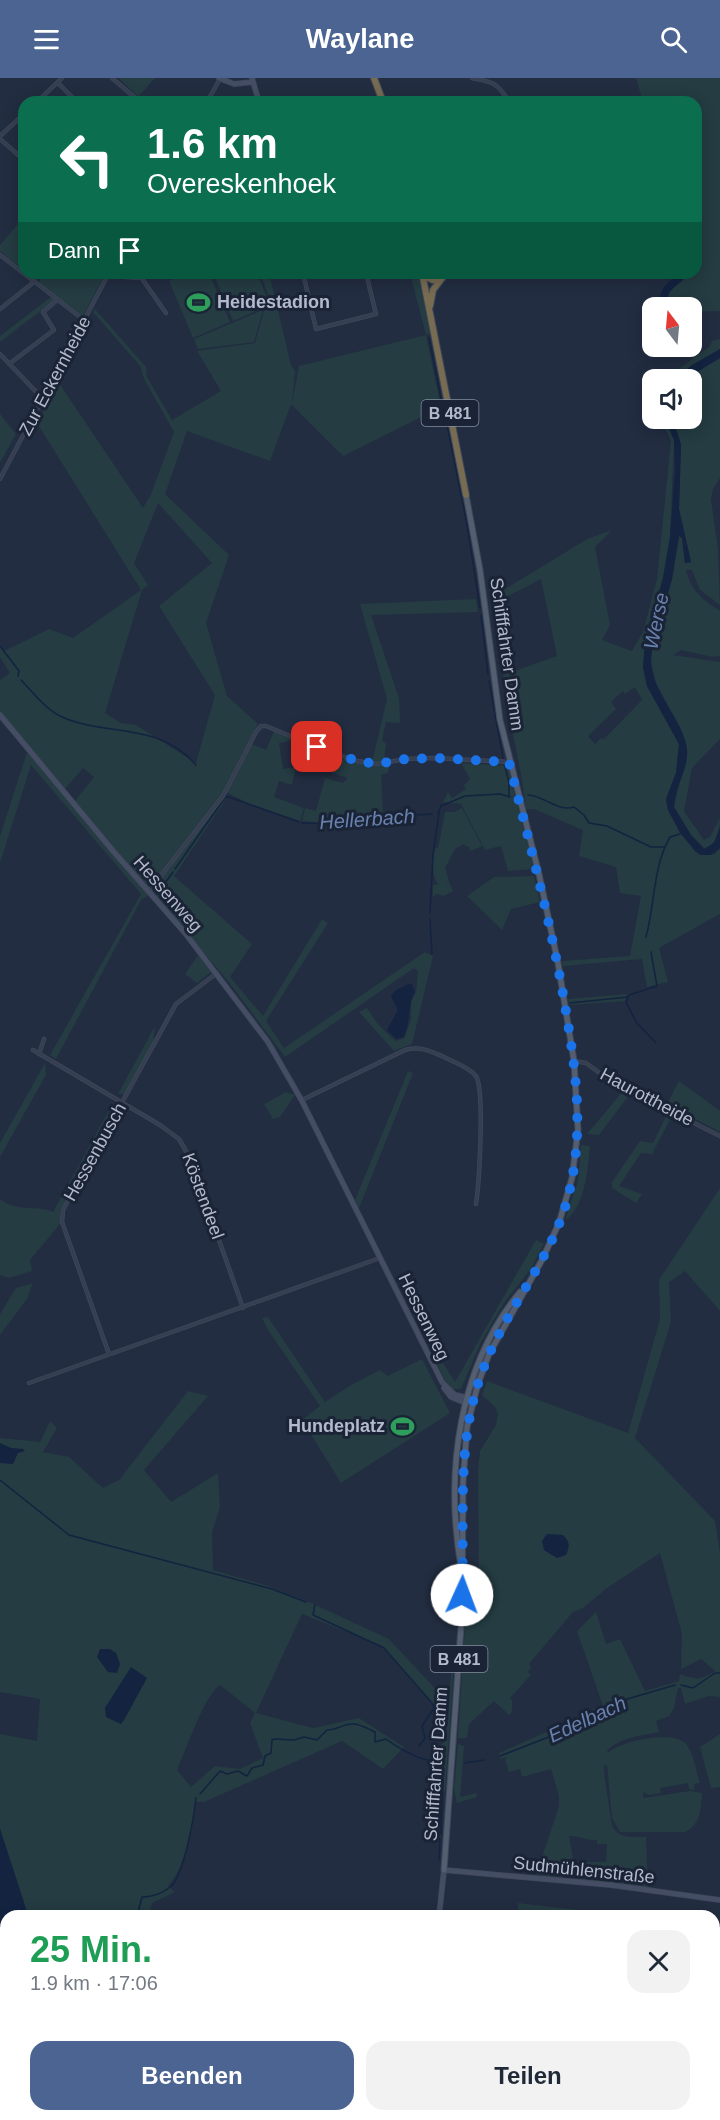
<!DOCTYPE html>
<html lang="de">
<meta charset="utf-8">
<style>
:root{--surface:#fff;--page:#f2f2f3;--text:#1f2937;--muted:#747a83;--accent:#4c6491}
body{margin:0;font-family:Arial,sans-serif;background:var(--page);color:var(--text);height:100vh;display:flex;flex-direction:column;font-size:22px;white-space:nowrap}
*{box-sizing:border-box;margin:0}
p{font-size:20px;color:var(--muted)}
.icon{flex:none;width:33px;height:33px;fill:none;stroke:currentColor;stroke-width:2;stroke-linecap:round;stroke-linejoin:round}
.map{position:relative;flex:1;overflow:hidden}
.details{position:absolute;left:0px;top:1832px;width:720px;height:212px;display:flex;flex-direction:column;background:var(--surface);border-radius:18px 18px 0 0;box-shadow:0 3px 15px #0003}
.details>*{flex:none}
.guide{position:absolute;left:18px;top:18px;width:684px;height:183px;border-radius:18px;box-shadow:0 3px 15px #0003;background:#0b6e4f;color:#fff;overflow:hidden}
.needle{width:39px;rotate:344deg}
.buttons{position:absolute;left:642px;top:219px;display:grid;gap:12px}
.buttons a{display:grid;place-items:center;width:60px;height:60px;border-radius:12px;background:var(--surface);box-shadow:0 3px 15px #0003;font-size:30px}
.pin{position:absolute;display:grid;place-items:center;width:51px;height:51px;color:#fff;margin:-26px;border-radius:12px;box-shadow:0 3px 9px #0006}
.me{position:absolute;width:66px;margin:-33px;rotate:2deg;stroke-linejoin:round;filter:drop-shadow(0 0 4px #0008)}
.turn{display:flex;align-items:center;gap:21px;height:126px;padding:0 30px;font-size:27px}
.turn .icon{width:78px;height:78px;stroke-width:2.5}
.turn b{display:block;font-size:42px;line-height:51px}
.then{display:flex;align-items:center;height:57px;padding:0 30px;background:#0003;gap:12px;font-size:22px}
.round{display:grid;place-items:center;flex:none;width:63px;height:63px;border-radius:18px;background:var(--page)}
.summary{display:flex;align-items:center;justify-content:space-between;height:102px;padding:0 30px}
h1{font-size:36px;font-weight:700;line-height:45px;color:#1e9e55}
.primary-button{display:flex;gap:12px;margin-top:auto;padding:12px 30px}
.primary-button a{flex:1;height:69px;border-radius:18px;background:var(--accent);color:#fff;font-size:24px;font-weight:700;line-height:69px;text-align:center}
.primary-button a+a{background:var(--page);color:var(--text)}
header{display:flex;justify-content:space-between;align-items:center;height:78px;padding:0 30px;background:var(--accent);color:#fff;font-size:27px;font-weight:700}
.map>svg:first-child{display:block}
.green{fill:#243c42;fill-rule:evenodd}
.water{fill:#132340}
.lines{fill:none;stroke-linecap:round;stroke-linejoin:round}
.stream{stroke:#132340;stroke-width:1.5}
.street-casing{stroke:#3f485a;stroke-width:4.5}
.secondary-casing{stroke:#3f485a;stroke-width:6}
.primary-casing{stroke:#3f485a;stroke-width:7}
.highway-casing{stroke:#3e4758;stroke-width:8}
.street{stroke:#363f51;stroke-width:3}
.secondary{stroke:#444d64;stroke-width:4.5}
.primary{stroke:#545e71;stroke-width:5}
.highway{stroke:#776b52;stroke-width:6}
.route{stroke:#1a73e8;stroke-width:10;stroke-dasharray:0 18}
.labels{text-anchor:middle;dominant-baseline:central;stroke-width:6;stroke-linejoin:round;paint-order:stroke}
.shield{fill:#1b2436;stroke:#858d9e;stroke-width:1.5}
.shield-label{font-size:16px;font-weight:bold;fill:#b2bacb}
.poi-label{font-size:18px;font-weight:bold;fill:#b2bacb;stroke:#1b2436;text-anchor:start}
.street-label{font-size:18px;fill:#b2bacb;stroke:#1b2436}
.water-label{font-size:20px;font-style:italic;fill:#6881ae;stroke:#1b2436}
</style>
<header><svg class="icon" aria-label="menu" viewBox="0 0 24 24"><path d="M4 6h16M4 12h16M4 18h16"/></svg>Waylane<svg class="icon" aria-label="search" viewBox="0 0 24 24"><circle cx="10" cy="10" r="6"/><path d="M15 15l6 6"/></svg></header>
<div class="map">
<svg width="720" height="2042" viewBox="0 0 720 2042">
<rect width="100%" height="100%" fill="#222d41"/>
<path class="green" d="M119,0H155L138,19Z
M636,0H720V233L692,234V230L671,229L667,224C670,206 680,208 690,195H696L700,157L696,145V24H643Z
M23,140L24,177L17,187L0,173V167Z
M40,195H100L104,198L83,238L38,205L42,200L39,197Z
M187,195H209L230,244L193,260L169,203Z
M213,195H257L270,227L233,243Z
M260,195H269L291,287L295,293L292,325L299,288L426,257L410,195H418L430,256L426,257L441,329L343,378L291,326L270,383L187,353L165,416L229,477L206,545L227,618L258,646L221,717L149,811L75,723L94,699L83,690L65,711L0,635V602L10,595L0,579V566L4,573L49,551L73,560L141,512L37,345L59,305L143,430L151,416L174,354L144,301L140,288L93,234L95,231L146,289L147,299L172,342L221,313L197,273L255,265L264,233L272,227ZM158,425L212,485L159,528L215,617L196,685L136,647L121,645L105,635L142,512L148,507L134,485Z
M51,219L55,222L0,264V258Z
M263,232L254,264L198,271L194,261Z
M80,246L43,317H40L41,311L71,254Z
M720,261V271C712,276 674,301 668,302L673,295L709,269L712,263Z
M720,280V400L713,411L711,422L718,471L720,527L700,512L692,492H686C691,513 703,522 720,533V578L712,579L681,572L673,577L720,584V661L692,690L684,733L704,762L710,759L720,740C720,752 717,766 705,771L691,757L674,729L687,672L681,652L656,605L651,584L652,572L672,501L679,458L682,460L685,485L691,484L679,431L681,367L673,341L692,340V302L685,301Z
M0,336L16,356L0,385Z
M661,341H665L674,362L670,459L663,500L645,565L643,589L647,608L679,666L676,695L666,721L668,732L680,755L702,777L715,776L720,770V836L659,870L668,904L647,909L642,881L563,888L562,883L630,878L641,818L620,815L616,789L579,778L583,752L534,731H526C521,685 508,642 503,597L557,578L541,501L493,526L491,516L500,514L587,461L612,452L595,469L610,547L602,562L632,573L643,554L657,501L671,363ZM635,609L642,622L604,661L601,660L595,666L588,658L616,631L611,624L623,613L625,616Z
M476,521L478,534L371,537L399,620L400,645L386,644L382,662L386,666L384,683L372,684L387,621L360,526Z
M274,653L291,660L290,663L279,665L283,691L296,689L292,707L279,703L274,719L304,730L300,743L250,726L226,714L252,666L266,672Z
M27,674L149,817L141,822L56,981L50,977L141,816L31,687L0,785V758Z
M335,676L377,687L390,684L388,695L381,697L383,736C355,738 331,747 302,743L305,730L316,733L325,700L343,705L348,700L327,693L330,680Z
M461,685L508,688L534,791L508,793L501,768L485,772L461,726L443,724L448,714L452,720L466,711L464,707L470,701Z
M224,719L226,721L174,798L252,866L230,899L263,938L322,841L328,845L266,943L284,970L425,874L433,878L412,966L394,973L359,934L367,930L377,945L395,963L404,960L411,941V923L416,914L418,893L414,890L285,979L228,903L151,814Z
M462,730L482,768L471,773L468,768L466,769L464,766L455,771L445,790L449,803L445,805L449,804L453,813L444,818L436,816L433,820V807L438,806C431,796 433,782 435,770H438L445,734H455Z
M534,798L540,824L511,831L502,852L467,818L494,799Z
M198,877L211,894L197,905L185,896Z
M627,916L625,923L569,927L568,921Z
M155,948L153,964L125,1016H118Z
M45,985L46,997L0,1079V1065Z
M408,993L413,995L359,1130L355,1122Z
M679,1003L720,1033V1054L667,1026Z
M623,1013L630,1016L599,1057L587,1056Z
M286,1014L295,1017L280,1039L273,1041L264,1026Z
M113,1025L116,1030L60,1133V1146L30,1182L32,1193L9,1200L0,1197V1121C17,1135 35,1126 53,1134Z
M668,1034L672,1038L652,1076L641,1075L619,1108L642,1116L636,1125L612,1110V1104L640,1063L653,1065Z
M581,1067L590,1068C588,1090 585,1130 565,1142L578,1103Z
M720,1110V1233L685,1193L669,1204L671,1244L635,1360L715,1443L720,1475V1619L709,1618L685,1626L681,1610H678L674,1630L669,1638L656,1643L659,1654C641,1658 620,1659 607,1673L608,1675C619,1663 673,1652 685,1665C694,1674 696,1693 700,1705L694,1706V1712L689,1711L688,1705L660,1710L661,1715L649,1717L643,1714V1720L690,1713L702,1715C701,1731 701,1746 685,1754H620L612,1740L607,1687L604,1688V1694L612,1748C619,1761 633,1759 646,1759L648,1810L578,1802L577,1795L583,1784H606L607,1766H597V1762C587,1763 580,1758 569,1758L573,1780L572,1787H576L573,1798L563,1797L562,1800L536,1797L559,1728V1718L551,1691L522,1699L520,1691L509,1694L505,1682L507,1679L500,1681L499,1675L558,1649L590,1632L603,1628L577,1553L596,1534L606,1566L620,1561L645,1613L679,1603L680,1596C694,1601 701,1603 715,1593L701,1581L681,1591L682,1556L660,1475L607,1510L583,1530L573,1534L529,1586L531,1590L528,1594L531,1597L510,1620L512,1622V1634L509,1637L494,1623L469,1646L467,1660H458L466,1531L481,1530L479,1520L478,1393L480,1373L496,1347L498,1336L495,1329L482,1317L487,1303L628,1355L660,1241L659,1202Z
M536,1162L544,1166L530,1192L504,1225L481,1264L461,1311H453L445,1302L437,1286L443,1285L455,1304Z
M33,1205L27,1221L0,1257V1236L16,1210Z
M268,1239L325,1324L351,1307L380,1292L388,1298L422,1281L450,1335L341,1405L302,1342L320,1328L268,1252L262,1240Z
M188,1313L208,1318L144,1392L171,1424L218,1395L220,1429L212,1454L213,1492L265,1507L309,1524L389,1561L445,1621V1634L432,1626L380,1567L302,1536L256,1635L313,1650L359,1640L404,1669L383,1691L342,1663L204,1724H196C194,1748 185,1790 168,1808L175,1814L152,1825L149,1837H28L0,1751V1656L37,1663L40,1621L0,1614V1360L40,1364L50,1343L57,1350L43,1374L69,1379L103,1410L119,1402ZM220,1607L255,1635L250,1645L263,1680L240,1691L215,1688L191,1709L177,1692C186,1672 204,1618 220,1607Z
M453,1570H455L445,1716L434,1690L436,1672L446,1662Z
M720,1656V1709L711,1710L700,1669Z
M458,1666L464,1668L460,1719L476,1715L477,1719L457,1725L454,1712Z
M518,1825L604,1835V1838L518,1837Z
M0,1867L6,1885V2037H56L57,2042H0Z
M347,2037H413L412,2040L407,2042H347Z
M554,2037H648L647,2042H552Z"/>
<path class="water" d="M680,195H690L669,214L667,224L671,229H661C657,212 667,205 680,195Z
M720,271V280L685,301H674L692,287Z
M665,341H673L681,367L679,431L691,484L685,485L682,460L679,458L672,501L652,572C645,608 678,633 686,666C692,687 674,708 674,729L691,757L704,771L714,765L720,749V770L711,777H700L695,773L681,756L668,732L666,721L676,695L679,666L647,608L643,589L645,565L663,500L670,459L675,391L674,362Z
M409,906H412L415,914C407,928 411,944 404,959L396,961L387,952L398,932L391,918L396,912Z
M0,1365L11,1370L23,1371L25,1373L18,1375L13,1386L0,1385Z
M547,1456L563,1457C570,1464 570,1468 566,1477L557,1480L544,1472L542,1463Z
M100,1571H110L116,1575L120,1586L117,1595L108,1594L97,1579Z
M131,1589L147,1600L124,1642L121,1646L106,1639L105,1630Z
M0,1751L28,1837L6,1838V1860L0,1841Z"/>
<g class="lines">
<path class="stream" d="M429,260L442,325
M444,331L467,446L480,530
M481,537L488,596
M0,568L19,593L18,598
M21,602C32,613 43,629 58,637C103,660 156,641 196,687
M489,603L503,680
M505,688L509,705V719
M528,717C545,718 557,734 574,729L584,737L589,745L607,748L651,769H665
M438,735L441,728L465,718L500,716L510,719
M302,745L341,746L353,741L432,736
M175,791L226,718L299,744
M157,816L173,794
M430,835L433,777L439,735
M430,841L432,876
M646,859C655,826 653,788 670,759L680,756
M651,874L657,908L629,917L626,924L636,944L656,965
M570,925L628,919
M0,1402L69,1457L272,1511L306,1524
M315,1527L313,1537L384,1570L432,1625L434,1630L422,1648L425,1660L419,1668
M681,1607L693,1610L715,1595H720
M500,1678L559,1655L588,1638L603,1635L624,1622L675,1607
M434,1682L444,1681
M465,1685L484,1682
M200,1716L220,1693L227,1696L238,1693L247,1698L252,1690L263,1687L265,1678L271,1675L272,1662L275,1661L294,1662L304,1659L317,1662L327,1652C337,1652 343,1646 352,1646C359,1645 368,1651 375,1654V1664L386,1661C394,1667 420,1683 430,1682
M441,1756L443,1701
M439,1782L440,1761
M137,1838L142,1819C154,1819 171,1813 177,1800C187,1776 193,1745 196,1720
M54,2037L56,2042"/>
<defs>
<path id="street" d="M112,0L140,24
M472,0C493,4 498,5 509,24
M58,5L77,24
M37,24L62,0
M207,24L220,1
M0,58L24,36
M0,61L24,82
M0,177L84,242
M138,195L166,235
M303,195L316,251L376,236L366,195
M108,198L143,200L156,195
M0,231L34,204
M0,276L43,321
M9,286L54,252L43,234L57,222
M0,401L109,195
M149,813L223,718L256,654L261,648H266L317,669L357,683L377,686L406,681L434,680L509,684
M33,972L160,1047L179,1061L190,1080L243,1230
M39,976L44,961
M574,983L586,985L612,1004L720,1058
M302,1022L405,972C421,968 430,973 444,979C454,984 469,989 476,998C485,1013 479,1106 476,1126
M109,1276L62,1144L63,1132L176,926L217,895
M29,1305L380,1180
M0,1859L6,1877
M59,2037L61,2042
M222,2037L223,2042
M314,2037H317"/>
<path id="secondary" d="M219,0L234,6L253,4
M252,0L259,24
M0,637L114,774L185,855L268,964L302,1023L442,1304L455,1317L474,1321
M444,1310L451,1319L468,1326
M439,1838L444,1792L611,1807L720,1822
M417,2042V2037"/>
<path id="primary" d="M461,1489C445,1395 458,1289 520,1214
M444,1792L462,1535L463,1404L467,1349L478,1306L489,1276L542,1182L559,1145L572,1100L578,1052L574,983L558,885L539,796L500,642L480,492L466,417"/>
<path id="highway" d="M374,0L383,24
M422,195L466,417
M422,197L433,202L441,201
M430,228L433,212L446,195"/>
</defs>
<use href="#street" class="street-casing"/>
<use href="#secondary" class="secondary-casing"/>
<use href="#primary" class="primary-casing"/>
<use href="#highway" class="highway-casing"/>
<use href="#street" class="street"/>
<use href="#secondary" class="secondary"/>
<use href="#primary" class="primary"/>
<use href="#highway" class="highway"/>
</g>
<g class="lines">
<path class="route" d="M317,669L357,683L377,686L406,681L434,680L509,684C529,763 550,841 564,922C575,986 585,1050 569,1115C554,1179 507,1228 484,1289C455,1362 465,1441 462,1517"/>
</g>
<defs>
<symbol id="stadium-bare" viewBox="-9 -9 18 18"><path d="M0-5a6.5 5 0 1 0 0 10a6.5 5 0 1 0 0-10ZM-3.5-1.8h7v3.6h-7Z" fill="#2e9e5b" stroke="#1b2436" stroke-width="2.5" paint-order="stroke"/></symbol>
</defs>
<g fill-rule="evenodd">
<use href="#stadium-bare" x="182" y="208" width="33" height="33"/>
<use href="#stadium-bare" x="386" y="1332" width="33" height="33"/>
</g>
<g class="labels">
<g class="shield">
<rect x="421.5" y="322" width="57" height="26" rx="4.5"/>
<rect x="430.5" y="1568" width="57" height="26" rx="4.5"/>
</g>
<g class="shield-label">
<text x="450" y="335">B 481</text>
<text x="459" y="1581">B 481</text>
</g>
<g class="poi-label">
<text x="217" y="224">Heidestadion</text>
<text x="385" y="1348" text-anchor="end">Hundeplatz</text>
</g>
<g class="street-label">
<text transform="translate(55 298) rotate(-62)">Zur Eckernheide</text>
<text transform="translate(507 576) rotate(82)">Schifffahrter Damm</text>
<text transform="translate(168 816) rotate(49)">Hessenweg</text>
<text transform="translate(647 1019) rotate(28)">Haurottheide</text>
<text transform="translate(95 1074) rotate(-61)">Hessenbusch</text>
<text transform="translate(203 1118) rotate(70)">Köstendeel</text>
<text transform="translate(424 1239) rotate(64)">Hessenweg</text>
<text transform="translate(436 1686) rotate(-86)">Schifffahrter Damm</text>
<text transform="translate(584 1792) rotate(6)">Sudmühlenstraße</text>
</g>
<g class="water-label">
<text transform="translate(656 543) rotate(-78)">Werse</text>
<text transform="translate(367 741) rotate(-4)">Hellerbach</text>
<text transform="translate(587 1641) rotate(-25)">Edelbach</text>
</g>
</g>
</svg>
<div class="buttons">
<a><svg class="needle" viewBox="-14 -14 28 28"><path d="M0-13l5 13h-10z" fill="#e53935"/><path d="M0 13l5-13h-10z" fill="#747a83"/></svg></a>
<a><svg class="icon" aria-label="sound" viewBox="0 0 24 24"><path d="M4 9h4l5-4v14l-5-4H4zM17 9q2 3 0 6"/></svg></a>
</div>
<div class="pin" style="left:317px;top:669px;background:#d93025"><svg class="icon" aria-label="arrive" viewBox="0 0 24 24"><path d="M6 21V4h12l-3 4 3 4H6"/></svg></div>
<svg class="me" style="left:462px;top:1517px" viewBox="-20 -20 40 40"><circle r="19" fill="#fff"/><path d="M0-13L10 11 0 6-10 11z" fill="#1a73e8"/></svg>
<div class="guide">
<div class="turn"><svg class="icon" aria-label="left" viewBox="0 0 24 24"><path d="M17 20v-9H6M10 6l-5 5 5 5"/></svg><div><b>1.6 km</b>Overeskenhoek</div></div>
<div class="then">Dann<svg class="icon" aria-label="arrive" viewBox="0 0 24 24"><path d="M6 21V4h12l-3 4 3 4H6"/></svg></div>
</div>
<section class="details">
<div class="summary"><div><h1>25 Min.</h1><p>1.9 km · 17:06</p></div><a class="round"><svg class="icon" aria-label="close" viewBox="0 0 24 24"><path d="M6 6l12 12M18 6L6 18"/></svg></a></div>
<div class="primary-button"><a>Beenden</a><a>Teilen</a></div>
</section>
</div>
